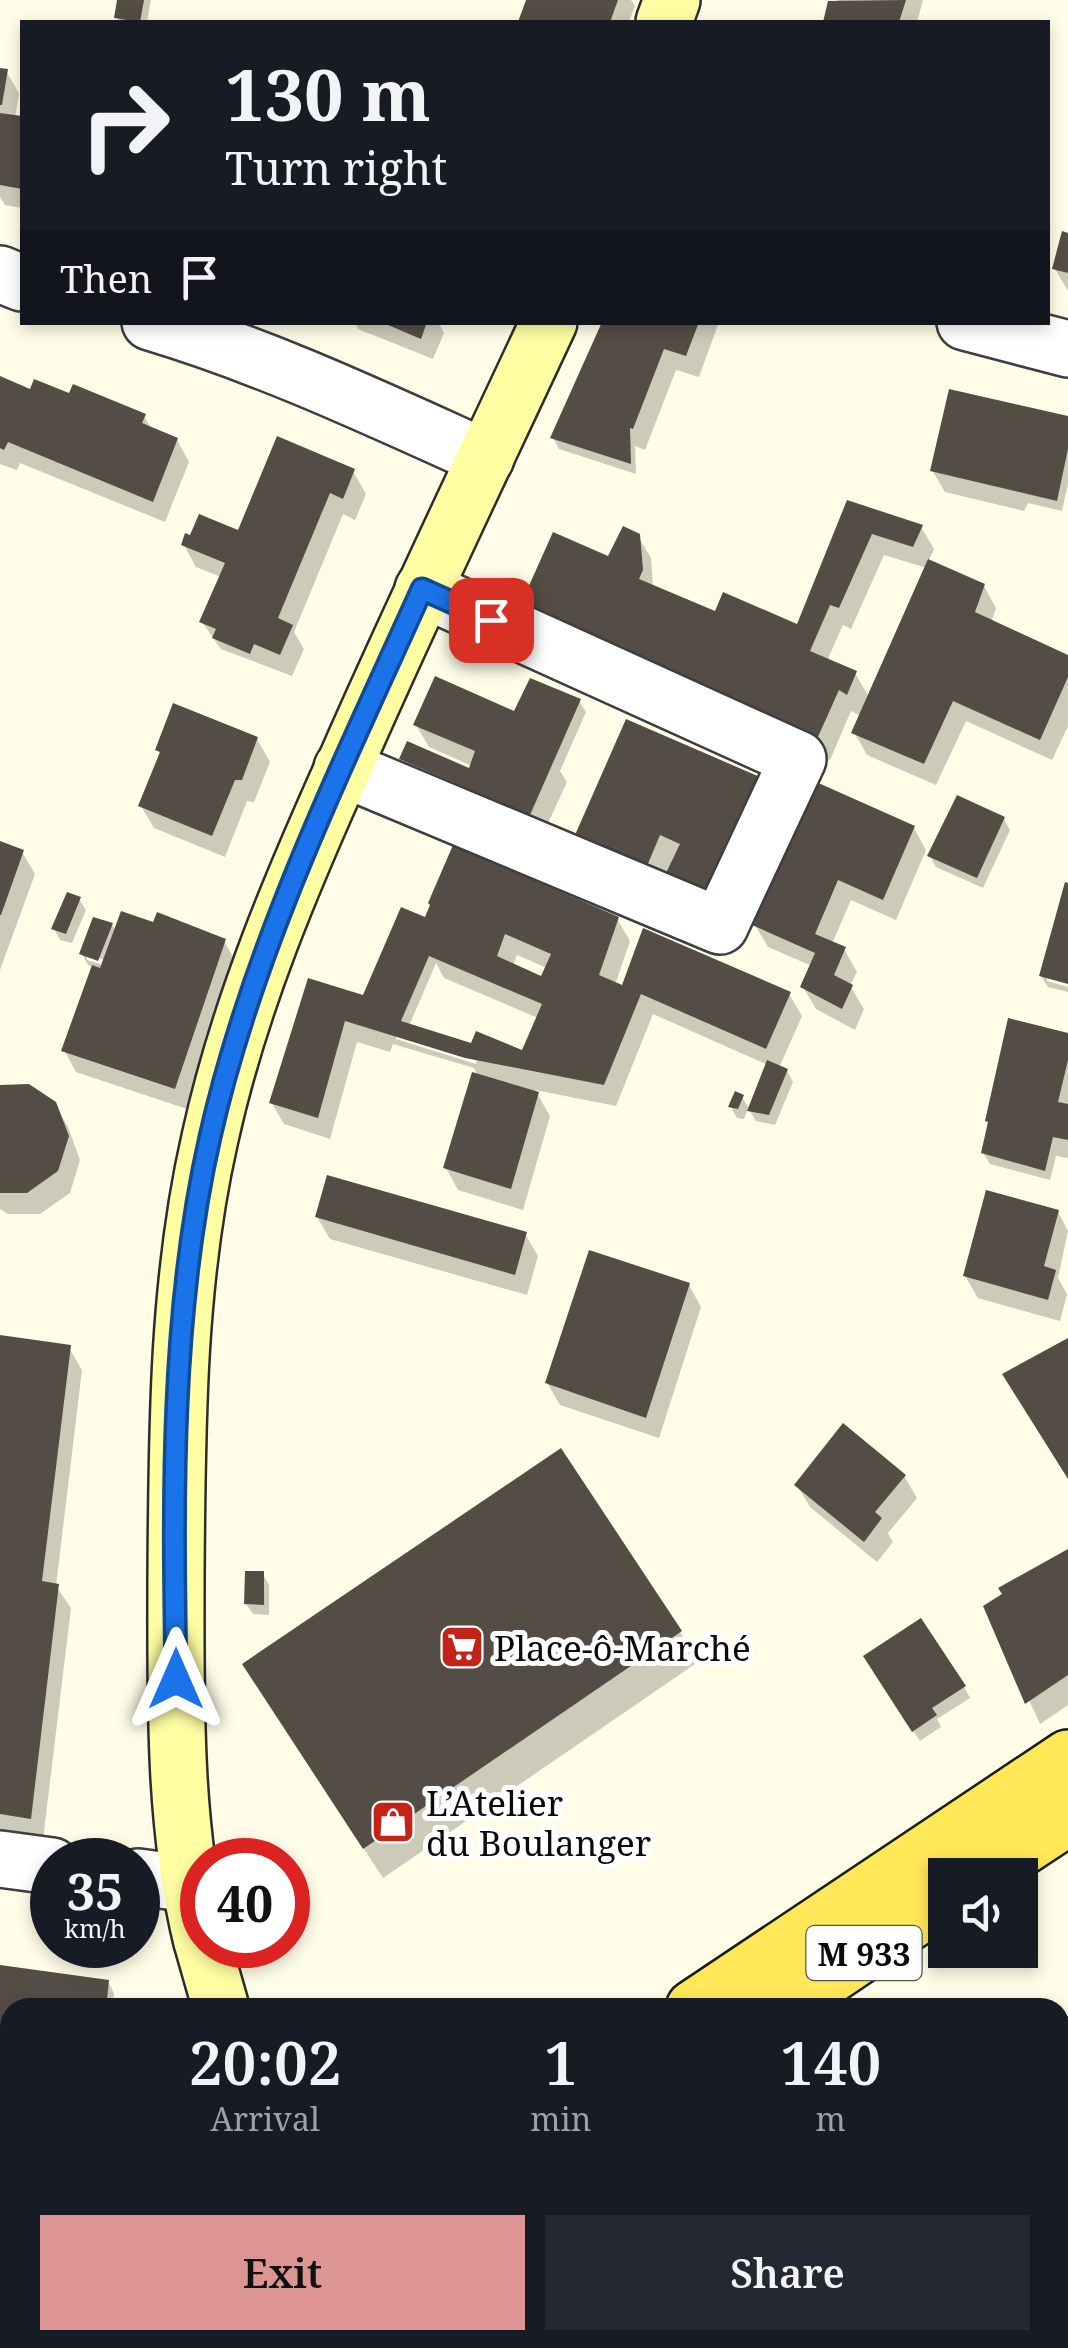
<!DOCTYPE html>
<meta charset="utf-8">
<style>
:root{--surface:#171b24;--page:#242831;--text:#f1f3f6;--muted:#9ea1a6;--accent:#dd9593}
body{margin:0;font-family:"Noto Serif",serif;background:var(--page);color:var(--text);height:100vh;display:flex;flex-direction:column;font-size:38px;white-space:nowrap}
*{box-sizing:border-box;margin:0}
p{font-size:32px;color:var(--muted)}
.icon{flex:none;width:55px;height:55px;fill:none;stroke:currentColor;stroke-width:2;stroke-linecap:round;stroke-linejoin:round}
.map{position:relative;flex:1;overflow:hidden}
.sheet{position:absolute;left:0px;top:1998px;width:1070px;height:352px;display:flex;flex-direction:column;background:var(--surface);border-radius:30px 30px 0 0;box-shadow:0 5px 15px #0003}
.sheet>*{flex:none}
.banner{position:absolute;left:20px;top:20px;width:1030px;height:305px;border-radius:0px;box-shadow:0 5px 15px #0003;background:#171b24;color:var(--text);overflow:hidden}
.tools{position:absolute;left:928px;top:1858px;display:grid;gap:20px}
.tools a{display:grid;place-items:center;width:110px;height:110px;border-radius:0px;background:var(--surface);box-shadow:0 5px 15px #0003;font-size:50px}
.speed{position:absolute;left:30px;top:1838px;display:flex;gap:20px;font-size:50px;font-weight:700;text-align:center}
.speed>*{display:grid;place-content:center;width:130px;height:130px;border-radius:50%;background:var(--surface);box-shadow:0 5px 15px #0003;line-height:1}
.speed small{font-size:25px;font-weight:400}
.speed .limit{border:15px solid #d22;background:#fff;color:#111}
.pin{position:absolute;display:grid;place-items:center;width:85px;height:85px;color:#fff;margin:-42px;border-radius:20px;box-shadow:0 5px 15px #0006}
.me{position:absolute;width:110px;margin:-55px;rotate:0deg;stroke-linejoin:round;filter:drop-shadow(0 0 8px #0008)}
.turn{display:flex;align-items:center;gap:35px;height:210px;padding:0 40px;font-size:45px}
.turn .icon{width:130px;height:130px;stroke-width:2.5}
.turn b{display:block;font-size:70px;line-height:85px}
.then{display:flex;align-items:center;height:95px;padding:0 40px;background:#0003;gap:20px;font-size:38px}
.eta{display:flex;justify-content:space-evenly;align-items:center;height:170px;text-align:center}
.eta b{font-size:60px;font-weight:600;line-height:70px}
.action{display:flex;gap:20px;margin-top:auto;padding:20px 40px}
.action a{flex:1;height:115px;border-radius:0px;background:var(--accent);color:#111;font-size:40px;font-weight:600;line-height:115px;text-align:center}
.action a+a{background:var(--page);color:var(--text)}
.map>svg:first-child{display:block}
.shadow{fill:#0003;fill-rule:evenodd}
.building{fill:#544d46;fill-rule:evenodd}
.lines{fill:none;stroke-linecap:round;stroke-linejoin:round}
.street-casing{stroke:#3e3e3e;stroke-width:60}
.secondary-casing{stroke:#2d2d2d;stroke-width:60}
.primary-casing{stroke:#1c1c1c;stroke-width:60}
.street{stroke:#fff;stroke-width:55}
.secondary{stroke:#fffea3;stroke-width:55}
.primary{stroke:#ffe858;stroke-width:55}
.route-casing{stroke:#114b97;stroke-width:25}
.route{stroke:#1a73e8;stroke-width:18}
.labels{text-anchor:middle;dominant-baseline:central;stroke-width:10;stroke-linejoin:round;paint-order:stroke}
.shield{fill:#fff;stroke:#545454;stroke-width:2.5}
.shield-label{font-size:32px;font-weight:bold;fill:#0b0b0b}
.poi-label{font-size:35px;fill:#0b0b0b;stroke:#fff;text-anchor:start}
</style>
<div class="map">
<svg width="1068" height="2348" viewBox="0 0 1068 2348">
<rect width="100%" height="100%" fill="#fffde8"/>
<path class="shadow" d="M120,0H151L147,22H120L117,17Z
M529,0H631L635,6L629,22H521Z
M837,0H923L917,22H825L830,3L836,4Z
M0,70L6,71L19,93L15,118L22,119V208L5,205L0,197Z
M1068,235V291L1055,269Z
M355,322H438L444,333L433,359L358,329Z
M605,322H719L699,377L676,370L645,450L635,446L636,474L559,449L553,438Z
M0,375L3,380L31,392L71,396L144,416L152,430L177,440L189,462L165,522L20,463L17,470L0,464Z
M1068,418V484L1062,511L1028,503L1024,511L945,492L932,470Z
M353,471L366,494L355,520L343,514L294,632L304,649L292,676L221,649L202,622L221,577L196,567L184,545L240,533Z
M849,503L921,527L934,549L928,562L984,586L996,608L991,623L1068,658V726L1052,760L966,721L936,785L867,755L854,732L861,716L851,711L830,760L534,630L638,536L651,558L653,588L716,615L798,627ZM884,555L927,568L869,697L855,673L827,661L843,625L851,629Z
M579,701L586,712L560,771L567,782L542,836L415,781L402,759L470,771L472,766L429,747L416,725L516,715Z
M257,739L270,762L254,802L247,801L225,857L154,828L141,806L161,755L158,750Z
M765,782L674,874L675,884L667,870L660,887L591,857L578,835Z
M1004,819L1010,830L983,888L936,867L930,856Z
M914,828L926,850L896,920L851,900L832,944L844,949L857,972L850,986L864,1009L855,1030L816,1009L803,987L812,966L768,947L755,925Z
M0,844L22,852L35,874L0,970Z
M1068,885V982L1047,976V981L1068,987V992L1048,987L1041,976Z
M79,899L86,910L72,943L60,940L54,929Z
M617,919L630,941L615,985L789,994L802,1016L779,1068L787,1071L793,1082L775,1125L756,1121L748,1108L744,1119L737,1118L731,1107L742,1097L750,1110L768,1065L653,1014L616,1106L535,1090L550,1116L523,1210L458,1190L446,1168L478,1077L474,1068L393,1044L390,1052L357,1042L330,1139L284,1124L271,1102L427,920ZM517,955L547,968L543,979L513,966ZM436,963L444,978L538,1018L523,1053L472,1046L409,1026ZM396,1034L477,1059L476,1064L396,1039Z
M112,925L116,932L224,941L237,964L187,1109L76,1072L64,1050L94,967L88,965L82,954ZM87,954L111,962L110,967L87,960Z
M1068,1036V1158L1056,1156L1050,1180L990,1164L983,1153Z
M0,1087L55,1104L68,1127L80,1160L70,1193L40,1214H8L0,1209Z
M1058,1212L1068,1231L1058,1278L1067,1294L1060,1321L978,1298L965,1276Z
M317,1217L525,1234L538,1256L527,1295L330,1239Z
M689,1285L701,1307L659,1438L560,1405L547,1383Z
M0,1338L69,1348L82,1370L56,1586L71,1608L43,1840L0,1834Z
M904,1476L917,1498L888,1533L893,1542L877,1562L810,1507L797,1485Z
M1068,1552V1705L1040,1724L987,1607Z
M263,1574L269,1585V1615L253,1614L246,1604Z
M680,1632L698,1662L383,1878L245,1665Z
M872,1668L964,1687L970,1698L937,1719L941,1727L920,1741Z
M0,1967L108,1982L114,1993L113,2004L10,2008V2083H6L0,2073Z
M2,2294L10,2308V2340H34L45,2348H0Z
M58,2340H181L172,2348H50Z"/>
<path class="building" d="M117,0H144L140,22L114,18Z
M526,0H618L610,22H518Z
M906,0L899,22H823L828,1Z
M0,68L8,69L2,105H0Z
M0,113L22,116V189L0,185Z
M1062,231L1068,233V273L1052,269Z
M381,322H427L421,339Z
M602,322H699L686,356L664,349L633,429L630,428L631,464L550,438Z
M0,376L30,389L34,379L69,393L73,384L146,414L142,423L178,438L153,502L8,442L4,450L0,448Z
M949,389L1068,416V449L1057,501L930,471Z
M277,436L355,469L343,499L330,493L278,618L293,625L280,655L254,644L250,654L212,638L216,629L199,622L225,563L181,545L185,533L190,535L199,514L238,530Z
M847,500L923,525L913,547L872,534L839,608L830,605L810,651L857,671L847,695L839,690L817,739L519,608L553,532L608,556L623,526L640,534L643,570L639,579L715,611L723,592L797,624Z
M928,559L985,584L975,612L1068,655V677L1040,740L953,701L924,764L851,733Z
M435,676L514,711L530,678L581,699L530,815L399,759L407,741L469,768L475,751L413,725Z
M173,703L258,737L242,780H235L212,836L138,806L160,752L155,750Z
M626,719L767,780L717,895L666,873L680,844L660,835L647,866L575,835Z
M814,781L915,826L883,900L838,880L815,934L846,947L834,975L853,985L842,1009L800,987L815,953L752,925Z
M957,795L1005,817L977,878L927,856Z
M0,841L24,850L1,915H0Z
M453,845L619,917L599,975L622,985L643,928L791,992L766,1049L641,994L604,1085L465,1058L345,1021L318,1118L269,1103L308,978L363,995L401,907L425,917L430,905L428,903ZM505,934L551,954L541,976L497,956ZM429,956L542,1004L522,1050L476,1031L471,1043L401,1021Z
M1065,882L1068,883V984L1039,976Z
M67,892L81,897L66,934L51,929Z
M121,911L153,922L157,912L226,939L175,1089L61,1051L92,965L100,968Z
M93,917L113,923L98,961L79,954Z
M1008,1018L1068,1033V1060L1058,1102L1068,1104V1140L1053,1137L1045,1171L981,1153L988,1122L985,1121Z
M767,1060L788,1069L769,1115L747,1111Z
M472,1072L539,1092L511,1189L443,1168Z
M29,1084L56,1102L69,1136L58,1171L27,1193H0V1085Z
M735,1091L744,1095L738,1109L728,1107Z
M327,1175L527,1232L515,1275L315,1217Z
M986,1190L1059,1210L1044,1266L1056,1270L1048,1300L963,1276Z
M589,1250L690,1283L646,1418L545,1383Z
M0,1335L71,1345L42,1581L59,1584L31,1819L0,1814Z
M1068,1338V1479L1002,1374Z
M843,1423L906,1475L875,1512L882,1518L864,1542L794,1485Z
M561,1448L682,1631L363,1849L242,1664Z
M1068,1549V1675L1025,1704L983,1606L1002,1594L998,1588Z
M245,1571H264V1605L244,1604Z
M921,1618L966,1686L932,1708L937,1715L912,1732L863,1656Z
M0,1965L109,1980L107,2000L139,2008H10V2064L0,2062Z
M0,2311L10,2319V2340H38L48,2347L54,2340H147L139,2348H0Z
M553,2340H598L603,2348H542Z"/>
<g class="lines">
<defs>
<path id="street" d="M0,274L22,283
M150,322C267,357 375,408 486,458
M965,322L1068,349
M342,768L720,926L798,759L423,589
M0,1859L52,1866
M138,1877L191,1884"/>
<path id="secondary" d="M664,22L672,0
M202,1942C173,1824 176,1699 176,1578C177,1431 177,1282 210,1138C239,1005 293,879 349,755C413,609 482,466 549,322
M203,1945L221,2008"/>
<path id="primary" d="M980,1875L1068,1817
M694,2008L1068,1758
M782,2008L945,1898
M231,2348L239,2340
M310,2348L319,2340"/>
</defs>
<use href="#street" class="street-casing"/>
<use href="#secondary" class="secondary-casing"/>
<use href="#primary" class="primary-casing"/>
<use href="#street" class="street"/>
<use href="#secondary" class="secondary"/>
<use href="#primary" class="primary"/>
</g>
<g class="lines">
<defs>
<path id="route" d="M176,1679C173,1499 170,1313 210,1137C253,946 342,767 422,589L491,620"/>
</defs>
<use href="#route" class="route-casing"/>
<use href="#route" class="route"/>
</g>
<defs>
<symbol id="supermarket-square" viewBox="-11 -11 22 22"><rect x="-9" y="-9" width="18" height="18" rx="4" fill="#c42319" stroke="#fff"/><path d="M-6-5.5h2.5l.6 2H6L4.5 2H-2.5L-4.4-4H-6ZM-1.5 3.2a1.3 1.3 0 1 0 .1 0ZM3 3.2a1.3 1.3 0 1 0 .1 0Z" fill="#fff"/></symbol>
<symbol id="shop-square" viewBox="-11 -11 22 22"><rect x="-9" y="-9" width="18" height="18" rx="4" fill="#c42319" stroke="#fff"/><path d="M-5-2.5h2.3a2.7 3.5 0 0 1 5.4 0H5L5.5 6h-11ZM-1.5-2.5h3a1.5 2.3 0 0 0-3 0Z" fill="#fff"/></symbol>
</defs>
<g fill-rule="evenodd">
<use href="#supermarket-square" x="437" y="1622" width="50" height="50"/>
<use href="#shop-square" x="368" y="1797" width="50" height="50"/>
</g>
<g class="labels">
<rect class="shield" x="806.5" y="1926" width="115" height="54" rx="8"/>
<g class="shield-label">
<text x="864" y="1953">M 933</text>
</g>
<g class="poi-label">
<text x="494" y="1647">Place-ô-Marché</text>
<text x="426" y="1802">L’Atelier<tspan x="426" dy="40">du Boulanger</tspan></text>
</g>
</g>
</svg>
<div class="tools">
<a><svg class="icon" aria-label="sound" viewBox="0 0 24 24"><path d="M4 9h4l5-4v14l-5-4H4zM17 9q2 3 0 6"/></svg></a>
</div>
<div class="speed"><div>35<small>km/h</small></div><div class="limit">40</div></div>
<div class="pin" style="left:491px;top:620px;background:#d93025"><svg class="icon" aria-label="arrive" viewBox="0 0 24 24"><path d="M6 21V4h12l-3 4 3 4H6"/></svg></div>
<svg class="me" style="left:176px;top:1679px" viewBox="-20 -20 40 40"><path d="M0-17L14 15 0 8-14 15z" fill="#1a73e8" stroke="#fff" stroke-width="4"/></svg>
<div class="banner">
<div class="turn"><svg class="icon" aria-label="right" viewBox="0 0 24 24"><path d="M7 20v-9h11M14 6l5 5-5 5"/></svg><div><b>130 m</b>Turn right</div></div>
<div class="then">Then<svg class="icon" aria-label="arrive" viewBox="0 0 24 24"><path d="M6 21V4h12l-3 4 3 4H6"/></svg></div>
</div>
<section class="sheet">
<div class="eta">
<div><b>20:02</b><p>Arrival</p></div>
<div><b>1</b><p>min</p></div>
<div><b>140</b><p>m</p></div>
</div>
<div class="action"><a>Exit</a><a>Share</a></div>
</section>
</div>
